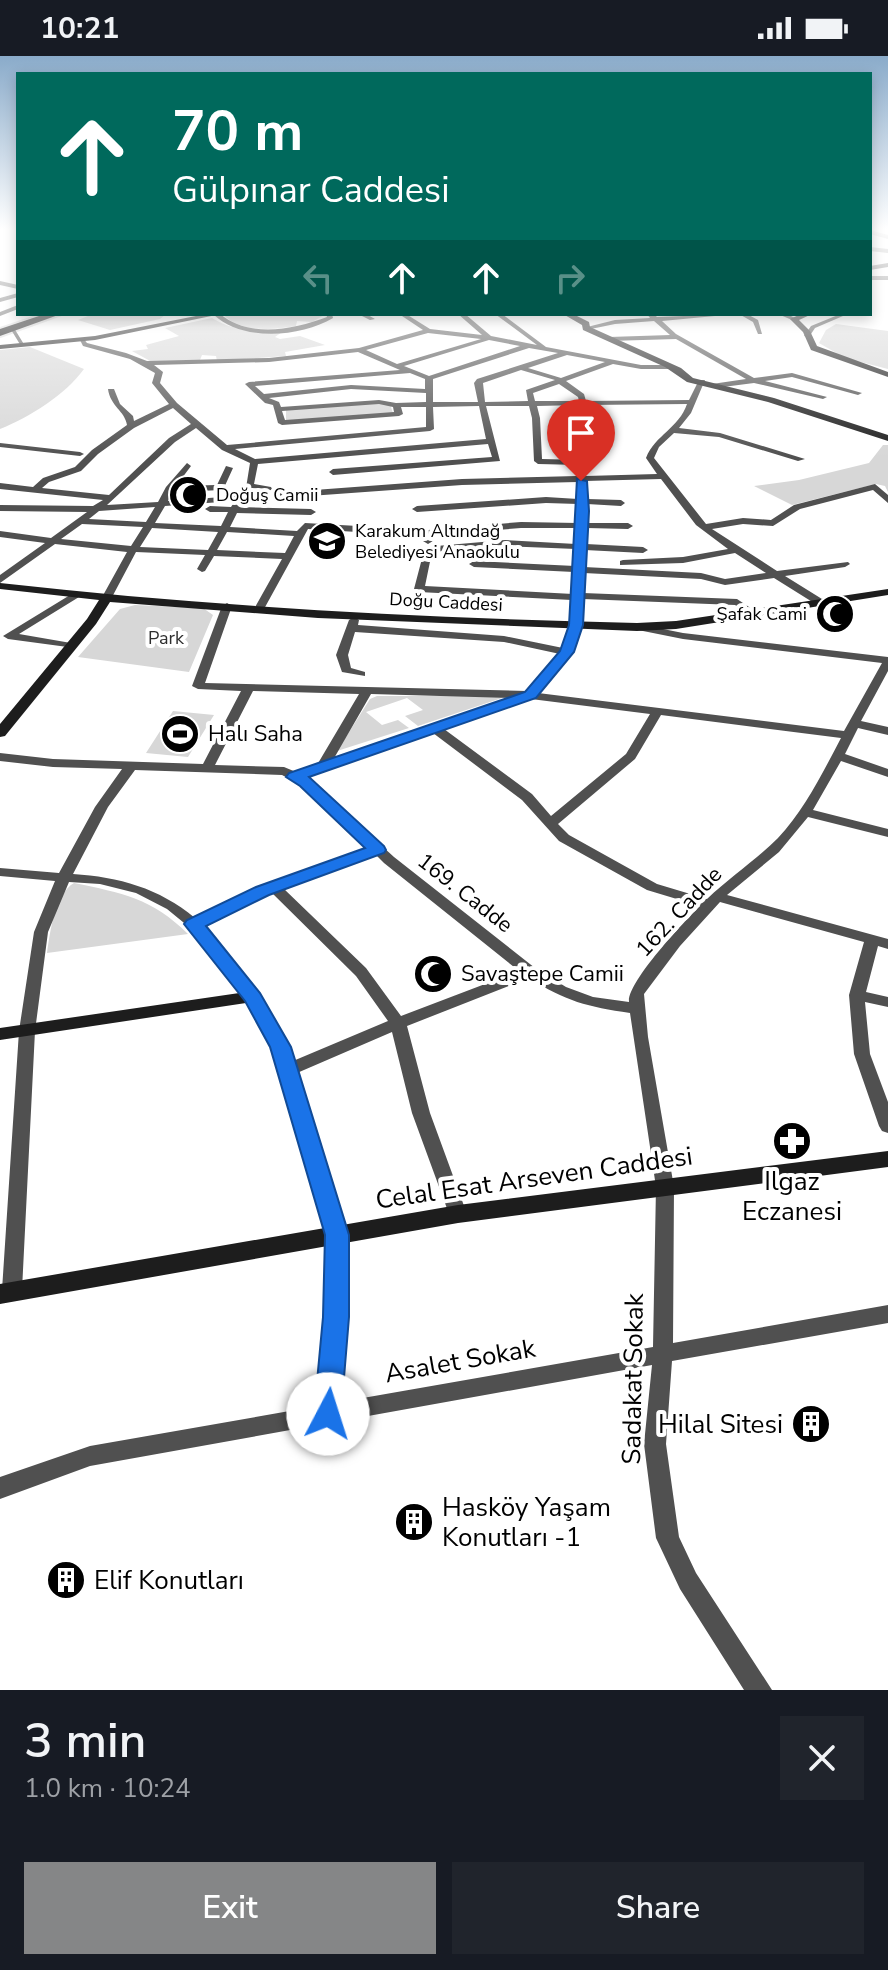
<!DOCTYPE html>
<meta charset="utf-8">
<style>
:root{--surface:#171b24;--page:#20242c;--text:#f1f3f6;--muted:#9ea1a6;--accent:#858687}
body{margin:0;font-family:"Nunito Sans",sans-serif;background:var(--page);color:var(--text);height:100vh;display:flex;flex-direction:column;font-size:30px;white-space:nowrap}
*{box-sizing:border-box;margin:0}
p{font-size:26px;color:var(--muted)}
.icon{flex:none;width:44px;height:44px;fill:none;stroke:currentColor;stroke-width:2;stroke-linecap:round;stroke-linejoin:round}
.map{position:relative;height:1634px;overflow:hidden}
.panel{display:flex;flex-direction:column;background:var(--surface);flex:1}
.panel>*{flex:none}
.banner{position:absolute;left:16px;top:16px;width:856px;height:244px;border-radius:0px;box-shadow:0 4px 12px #0003;background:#00695c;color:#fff;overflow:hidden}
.pin{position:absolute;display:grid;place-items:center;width:68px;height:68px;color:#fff;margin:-82px -34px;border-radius:50% 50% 50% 0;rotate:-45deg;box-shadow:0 0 8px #0007}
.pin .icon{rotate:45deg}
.me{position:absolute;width:88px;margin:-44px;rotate:5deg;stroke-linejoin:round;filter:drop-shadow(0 0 6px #0008)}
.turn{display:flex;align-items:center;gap:28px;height:168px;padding:0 24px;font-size:36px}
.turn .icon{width:104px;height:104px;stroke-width:2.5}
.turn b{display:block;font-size:56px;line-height:68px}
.lanes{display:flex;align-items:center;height:76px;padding:0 24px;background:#0003;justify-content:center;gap:40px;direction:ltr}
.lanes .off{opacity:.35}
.round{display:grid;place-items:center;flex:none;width:84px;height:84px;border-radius:0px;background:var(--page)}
.overview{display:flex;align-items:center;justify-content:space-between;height:136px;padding:0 24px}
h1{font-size:48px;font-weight:600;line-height:60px}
.primary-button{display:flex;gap:16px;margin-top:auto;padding:16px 24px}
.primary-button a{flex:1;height:92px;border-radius:0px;background:var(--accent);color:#fff;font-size:32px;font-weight:600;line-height:92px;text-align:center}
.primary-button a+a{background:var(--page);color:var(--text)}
.status{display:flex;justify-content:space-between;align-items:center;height:56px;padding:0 40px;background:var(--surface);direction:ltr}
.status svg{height:22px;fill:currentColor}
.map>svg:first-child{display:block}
.green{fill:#d7d7d7}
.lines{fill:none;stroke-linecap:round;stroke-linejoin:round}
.highway-casing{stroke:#dbdbdb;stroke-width:4}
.street{fill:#505050;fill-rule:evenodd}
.secondary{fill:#1d1d1d;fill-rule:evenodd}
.highway{fill:#000;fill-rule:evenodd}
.route{fill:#1a73e8;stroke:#114b97;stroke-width:2}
.labels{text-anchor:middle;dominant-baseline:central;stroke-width:8;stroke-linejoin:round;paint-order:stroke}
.far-poi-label{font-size:18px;fill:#000;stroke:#fff;text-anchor:start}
.far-street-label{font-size:18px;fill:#000;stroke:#fff}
.far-park-label{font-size:18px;fill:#2e2e2e;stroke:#fff}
.poi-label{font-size:22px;fill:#000;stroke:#fff;text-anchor:start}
.street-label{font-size:22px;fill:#000;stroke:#fff}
.near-street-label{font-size:26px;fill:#000;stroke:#fff}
.near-poi-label{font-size:26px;fill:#000;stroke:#fff;text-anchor:start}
</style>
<div class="status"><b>10:21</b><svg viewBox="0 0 49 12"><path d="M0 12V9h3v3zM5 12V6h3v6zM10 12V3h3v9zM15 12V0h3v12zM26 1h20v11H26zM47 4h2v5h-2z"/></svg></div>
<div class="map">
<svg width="888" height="1634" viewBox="0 0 888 1634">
<rect width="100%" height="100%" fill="#fff"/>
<path class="green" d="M93,258H166L160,263L110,274L78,264Z
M223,258H326L312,266L297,265L296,270C274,274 239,277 223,258Z
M212,262C234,276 258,275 282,276L275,281L280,283L300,280L325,289L285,296L286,300L217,305L216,300L202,299L200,304L152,306L132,295L148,293L146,289L179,280L165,272Z
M836,268L888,275V313L845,302L819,287L826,274Z
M30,291L84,313C65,339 30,361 0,373V294Z
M382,347L390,348L393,357L286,365V353Z
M883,389H888V436L885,430L876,428L792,449L754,430L799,424L869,407Z
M135,549L203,552L213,559L189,616L78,601L120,553Z
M377,640H501L502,642L418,670L405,660L423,654L407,642L366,656L382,669L398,664L409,672L337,695L370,643Z
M173,655L214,659L188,701L146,697Z
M74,827C122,837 152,842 188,878L47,897C50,876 55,838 74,827Z"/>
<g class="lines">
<defs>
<path id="highway" d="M45,258H61L0,280V273Z"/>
</defs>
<use href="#highway" class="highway-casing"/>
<path class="street" d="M870,174L888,179V183L870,178Z
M870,191L888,193V197L870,195Z
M870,220H888V224H870Z
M0,225L18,229V233L0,229Z
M18,237V241L0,246V242Z
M18,249V253L0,260V256Z
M220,258C249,282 293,274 327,261L326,258H332L333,262C301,281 243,286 214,259Z
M358,258H366L375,263L370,264Z
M399,258H406L430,273L482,279L458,258H465L491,280L537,289L495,258H502L546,291L641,309H672L669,313H641L613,308L566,325L584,338L586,345L689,344L699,324H705L691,357L679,372L720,377L805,403L798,405L719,381L674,377L659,391L654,402L706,468L743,462L771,464L794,449L875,428L888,439V447L873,434L800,453L773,470L743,468L712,473L777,515L848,506L850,508L845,511L785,520L822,543V547H814L774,522L725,529L701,523L584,517L583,537L737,543L758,557L753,560L735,549L583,543C580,593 569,600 538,637L844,675L882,607L683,583L638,574L633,571L638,568L683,577L888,601V615L861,665L888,671V679L858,672L845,698L888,713V721L841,705L813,754L888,773V781L808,761L779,796L727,839L888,883V893L878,890L866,936L888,941V951L865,946L870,998L888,1046V1077L882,1075L879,1070L854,998L849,939L864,886L720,846L680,890L644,938L648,981L674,1131L673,1287L888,1249V1267L672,1305L666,1388L679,1481L696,1517L772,1634H744L680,1533L656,1482L644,1388L652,1309L90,1410L0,1443V1421L90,1390L318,1350L326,1261L328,1179L273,991L247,944L189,871L167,853L136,837L100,828L69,826L48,876L35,975L22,1234L19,1240L12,1242L5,1240L2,1234L19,975L34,876L55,825L0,820V812L59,817L95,751L122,713L53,711L0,705V697L53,703L203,708L241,635L198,633L192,630L222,550L227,547L232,550L205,627L527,635L560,598L504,586L355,576L348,599L351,612L365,616V620L342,616L336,599L349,564L354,561L359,564L358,569L504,580L563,592L571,569L572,544L419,536L414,533L425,491L505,484L576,488L577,472H521L433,479V485L428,488L423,485V480L308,473L264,553L259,556L254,553L282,503L214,500L205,515L202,516L197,513L205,499L136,496L111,543L106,546L101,543L127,496L55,488L0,527V519L45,487L0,481V475L51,482L87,456L0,455V449L93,450L103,444L0,433V427L33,431L43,422L75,411L92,394L127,369C125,355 110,350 108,333H114L120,348L133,360L134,365L169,348L152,327L155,317L130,303L83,290L79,282H83L87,287L126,297L147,305L269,302L359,292L423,274ZM428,277L481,283L397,308L366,294ZM489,284L520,290L429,320L404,310ZM529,292L558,297L477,323L474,327L478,346H433V323ZM358,296L400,314L249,326L245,328L265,347L273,349L278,367L282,369L399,360L403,358L401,351H426V371L227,389L177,347L160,327L163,316L154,309L269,306ZM567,299L605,306L561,322L528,312ZM521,314L555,324L526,334L528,345L485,346L483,327ZM410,317L425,323V333L351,329L264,338L255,330ZM559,328L578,341L579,345H535L533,337ZM351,333L426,337V346L396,347L379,344L281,351L279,346L269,342ZM379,348L393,351L394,356L285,364L282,355ZM687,348C679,372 655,379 646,402L657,418L586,420L595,376L587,349ZM580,349L587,376L581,404L542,403L540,362L537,350ZM479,350L486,383L255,403L235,393L430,375L434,373L433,351ZM486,350H529L532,362L534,405L538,408L580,409L577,420L462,423L168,445L172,436L223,434L233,412L226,410L217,429L176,430L191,410L187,407L166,431L158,446L107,449L175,386L196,372L222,394L250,407L246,432L268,436L272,433L271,431L254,428L258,408L488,388L492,401L333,413L329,416L333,419L500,405ZM173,352L191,368L169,382L109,439L42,432L49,426L81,415L98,398L134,372ZM661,423L696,469L728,493L683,501L623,504L620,505V509L683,507L735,497L766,517L725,523L701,517L584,511L585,494L643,497L648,494L643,491L586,488L587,472L628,473L633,470L628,467H587V448L621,450L625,447L621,444L587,443L585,425ZM577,426L578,443L546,441L417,450L412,453L417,456L546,447L578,448V467L521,466L428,474L305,467L297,475L230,471L237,457L311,459L316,456L311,453L240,451L242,447L240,445L462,429ZM235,445L231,451L210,450L205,453L210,456H228L221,470L155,467L165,450ZM155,451L146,466L89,463L99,455ZM82,468L143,471L131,490L61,483ZM152,472L218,476L208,494L140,491ZM227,476L294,480L285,497L217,494ZM505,490L576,493L575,510L474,505L469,508L474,511L574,516L573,538L425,530L432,496ZM253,635L359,638L317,709L296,716L284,711L215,709ZM371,638L510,642L333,704ZM531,643L650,658L626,698L551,760L532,738L444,673ZM661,659L841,682C823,716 805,753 778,782C756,804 730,821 707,843L657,828L569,779L558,768L635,703ZM433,677L522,744L559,785L647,834L700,850C684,866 627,926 629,946L593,941L566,931L535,912L394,801L306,721ZM135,714L282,719L301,729L369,792L257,832L195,862C159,832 119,821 73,818L108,751ZM376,799L384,807L519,915L401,960L366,912L283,832ZM271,836L356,920L388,965L293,1005C278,953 237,911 203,869ZM529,922C565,945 588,951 630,957L656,1131L653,1291L340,1346L346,1261V1179L297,1017L392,976L412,1057L449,1158L451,1163L458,1165L465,1163L467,1158L430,1057L407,970Z
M647,258H654L657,261L736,258L662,265L676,278L754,322L792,317L862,337L858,339L792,321L765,325L827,341L823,343L754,327L715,332H712V328L746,323L676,283L609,285L606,283L609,281L670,279L654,265L615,268L586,274L583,272L615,264L650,262Z
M739,258H747L758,264L762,278H758L753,266Z
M778,258H787L797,263L792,264Z
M838,259L843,260L815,272L809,281L804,280L811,270Z
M10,272H14L25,290H21Z
M0,387L80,396L84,398L80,400L0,391Z
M75,536L80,539L79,541L19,578L71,587L76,590L75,592L8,583L3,580Z"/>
<path class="secondary" d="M888,207V211L870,214V210Z
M206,258H221L95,284L0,293V289L95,280Z
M563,258H573L589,266L590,271L681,312L693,322L774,342L888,379V385L768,346L687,326L665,311L583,274L582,269Z
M801,258H812L799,264L810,275L817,290L888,316V321L811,294L803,276L790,263Z
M0,527C212,551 424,562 637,567L676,565L888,533V539L676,573L637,575L318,562L110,546L96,568L5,680L0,681V668L87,563L99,544L0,533Z
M253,935L259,937L262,941L259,945L0,984V972Z
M888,1095V1111L458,1167L0,1248V1228L458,1149Z"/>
<use href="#highway" class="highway"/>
</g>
<linearGradient id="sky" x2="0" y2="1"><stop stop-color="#8aabca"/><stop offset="0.43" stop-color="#fff"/><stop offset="1" stop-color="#fff" stop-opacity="0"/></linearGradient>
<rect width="888" height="402" fill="url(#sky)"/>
<path class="route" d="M577,423L587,425L589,455L583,569L574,596L536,642L309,721L384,790L386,794L384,797L269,839L206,870L260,937L291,991L349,1179V1261L341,1358L337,1367L328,1371L318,1367L314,1358L323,1261L325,1179L270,991L245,945L184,868L187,864L256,831L365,792L300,730L286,721L289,717L525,636L560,595L569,569Z"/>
<defs>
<symbol id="mosque-disc" viewBox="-11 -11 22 22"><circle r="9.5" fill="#000" stroke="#fff"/><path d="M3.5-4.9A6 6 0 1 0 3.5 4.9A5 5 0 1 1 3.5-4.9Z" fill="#fff"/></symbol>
<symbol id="school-disc" viewBox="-11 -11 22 22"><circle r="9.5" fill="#000" stroke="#fff"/><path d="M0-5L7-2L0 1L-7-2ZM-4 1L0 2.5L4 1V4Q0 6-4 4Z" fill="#fff"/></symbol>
<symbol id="stadium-disc" viewBox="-11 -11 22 22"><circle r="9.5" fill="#000" stroke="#fff"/><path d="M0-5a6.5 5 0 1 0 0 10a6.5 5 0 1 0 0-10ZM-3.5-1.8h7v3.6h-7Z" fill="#fff"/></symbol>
<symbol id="pharmacy-disc" viewBox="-11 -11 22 22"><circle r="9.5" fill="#000" stroke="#fff"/><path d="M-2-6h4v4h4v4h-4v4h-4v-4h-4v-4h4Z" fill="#fff"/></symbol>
<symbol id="building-disc" viewBox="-11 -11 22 22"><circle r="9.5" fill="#000" stroke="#fff"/><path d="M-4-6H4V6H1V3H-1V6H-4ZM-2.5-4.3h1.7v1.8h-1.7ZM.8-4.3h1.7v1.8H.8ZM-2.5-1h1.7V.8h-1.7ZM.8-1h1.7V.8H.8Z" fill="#fff"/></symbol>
</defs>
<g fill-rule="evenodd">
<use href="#mosque-disc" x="166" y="417" width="44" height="44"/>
<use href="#school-disc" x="305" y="463" width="44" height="44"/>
<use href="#mosque-disc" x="813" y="536" width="44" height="44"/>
<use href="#stadium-disc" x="158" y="656" width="44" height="44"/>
<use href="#mosque-disc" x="411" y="896" width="44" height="44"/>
<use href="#pharmacy-disc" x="770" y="1063" width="44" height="44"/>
<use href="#building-disc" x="789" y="1346" width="44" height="44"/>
<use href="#building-disc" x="392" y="1444" width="44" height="44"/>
<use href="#building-disc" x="44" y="1502" width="44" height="44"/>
</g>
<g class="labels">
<g class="far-poi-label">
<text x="216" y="439">Doğuş Camii</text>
<text x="355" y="475">Karakum Altındağ<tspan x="355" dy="21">Belediyesi Anaokulu</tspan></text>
<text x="807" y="558" text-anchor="end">Şafak Cami</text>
</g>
<g class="far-street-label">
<text transform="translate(446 546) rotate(3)">Doğu Caddesi</text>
</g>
<g class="far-park-label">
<text x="166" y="582">Park</text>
</g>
<g class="poi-label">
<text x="208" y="678">Halı Saha</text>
<text x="461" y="918">Savaştepe Camii</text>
</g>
<g class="street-label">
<text transform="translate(465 837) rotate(38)">169. Cadde</text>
<text transform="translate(679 856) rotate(-47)">162. Cadde</text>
</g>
<g class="near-street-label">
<text transform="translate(534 1122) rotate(-8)">Celal Esat Arseven Caddesi</text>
<text transform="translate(460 1305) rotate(-10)">Asalet Sokak</text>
<text transform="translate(633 1323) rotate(-89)">Sadakat Sokak</text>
</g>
<g class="near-poi-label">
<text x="792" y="1125" text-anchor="middle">Ilgaz<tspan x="792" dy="30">Eczanesi</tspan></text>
<text x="783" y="1368" text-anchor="end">Hilal Sitesi</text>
<text x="442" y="1451">Hasköy Yaşam<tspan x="442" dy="30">Konutları -1</tspan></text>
<text x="94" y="1524">Elif Konutları</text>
</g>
</g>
</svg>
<div class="pin" style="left:581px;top:425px;background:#d93025"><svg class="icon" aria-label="arrive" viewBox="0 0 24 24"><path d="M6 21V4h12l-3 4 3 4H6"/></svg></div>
<svg class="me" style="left:328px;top:1358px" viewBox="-20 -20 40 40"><circle r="19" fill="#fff"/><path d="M0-13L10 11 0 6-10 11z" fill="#1a73e8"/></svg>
<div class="banner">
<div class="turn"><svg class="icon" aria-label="ahead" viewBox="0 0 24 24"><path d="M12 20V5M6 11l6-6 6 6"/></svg><div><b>70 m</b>Gülpınar Caddesi</div></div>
<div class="lanes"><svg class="icon off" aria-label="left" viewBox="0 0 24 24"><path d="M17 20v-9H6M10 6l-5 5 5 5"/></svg><svg class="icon" aria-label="ahead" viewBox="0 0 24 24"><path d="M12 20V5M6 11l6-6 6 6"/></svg><svg class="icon" aria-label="ahead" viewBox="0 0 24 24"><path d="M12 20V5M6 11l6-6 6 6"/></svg><svg class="icon off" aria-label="right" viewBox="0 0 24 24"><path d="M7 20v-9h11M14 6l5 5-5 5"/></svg></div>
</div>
</div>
<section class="panel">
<div class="overview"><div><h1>3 min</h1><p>1.0 km · 10:24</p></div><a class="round"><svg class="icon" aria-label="close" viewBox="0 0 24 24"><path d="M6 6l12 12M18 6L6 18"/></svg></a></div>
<div class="primary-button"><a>Exit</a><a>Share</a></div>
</section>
